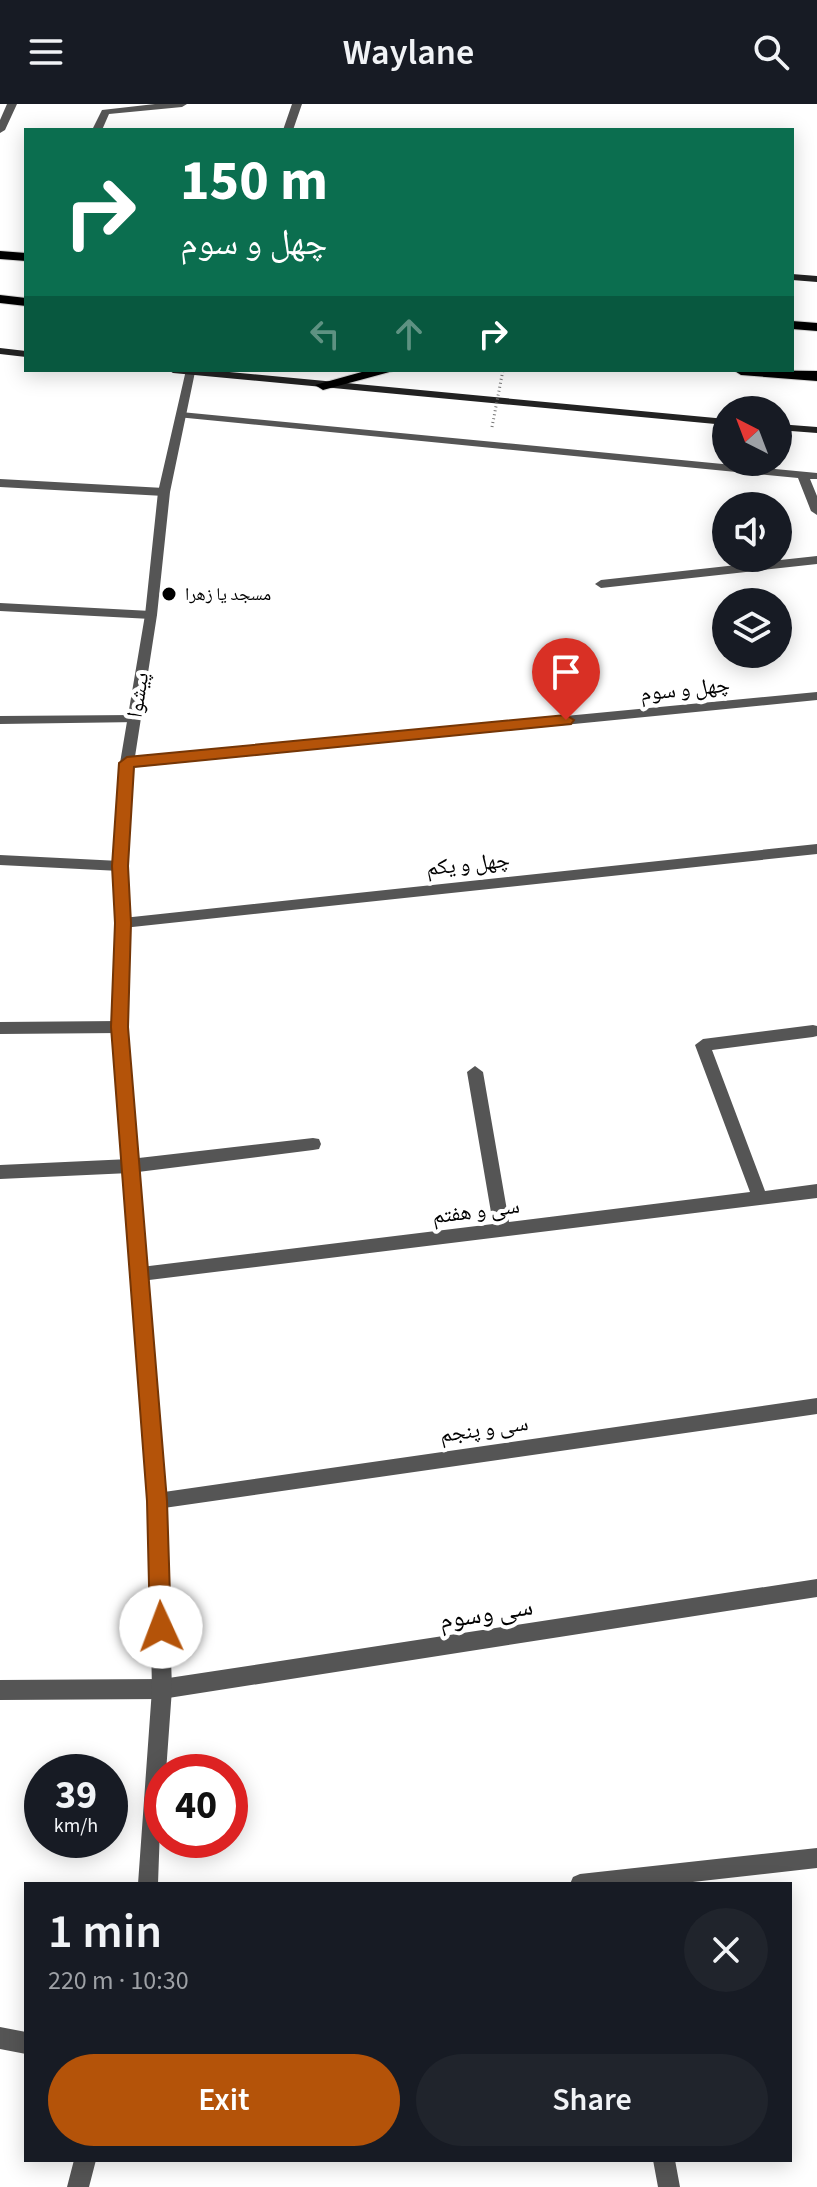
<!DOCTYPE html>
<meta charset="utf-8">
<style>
:root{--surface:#171b24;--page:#20242c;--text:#f1f3f6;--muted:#9ea1a6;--accent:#b45309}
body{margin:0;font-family:"Source Sans 3","Noto Naskh Arabic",sans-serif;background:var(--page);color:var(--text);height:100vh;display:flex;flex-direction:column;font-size:30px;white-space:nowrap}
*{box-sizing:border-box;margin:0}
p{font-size:26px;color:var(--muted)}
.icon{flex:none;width:44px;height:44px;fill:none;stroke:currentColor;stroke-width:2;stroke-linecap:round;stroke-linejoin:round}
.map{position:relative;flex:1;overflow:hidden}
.drawer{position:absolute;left:24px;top:1778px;width:768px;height:280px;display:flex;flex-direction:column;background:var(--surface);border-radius:0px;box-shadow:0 4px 20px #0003}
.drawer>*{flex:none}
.banner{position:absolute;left:24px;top:24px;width:770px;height:244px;border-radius:0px;box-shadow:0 4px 20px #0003;background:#0b6e4f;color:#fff;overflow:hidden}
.needle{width:52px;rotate:318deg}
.buttons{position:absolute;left:712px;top:292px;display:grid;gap:16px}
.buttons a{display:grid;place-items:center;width:80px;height:80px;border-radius:50%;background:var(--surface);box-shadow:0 4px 20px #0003;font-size:40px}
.speed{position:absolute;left:24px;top:1650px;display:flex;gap:16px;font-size:40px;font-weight:700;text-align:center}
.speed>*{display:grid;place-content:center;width:104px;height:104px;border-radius:50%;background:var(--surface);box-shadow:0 4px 20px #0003;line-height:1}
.speed small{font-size:20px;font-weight:400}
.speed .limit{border:12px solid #d22;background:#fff;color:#111}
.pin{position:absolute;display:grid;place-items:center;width:68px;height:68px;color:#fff;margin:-82px -34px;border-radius:50% 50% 50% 0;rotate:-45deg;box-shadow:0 0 8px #0007}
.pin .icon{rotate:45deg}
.me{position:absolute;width:88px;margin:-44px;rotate:358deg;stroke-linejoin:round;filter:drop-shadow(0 0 6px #0008)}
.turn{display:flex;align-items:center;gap:28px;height:168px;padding:0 24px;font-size:36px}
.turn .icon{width:104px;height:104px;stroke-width:2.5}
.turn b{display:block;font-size:56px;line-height:68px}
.lanes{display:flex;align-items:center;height:76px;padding:0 24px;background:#0003;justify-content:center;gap:40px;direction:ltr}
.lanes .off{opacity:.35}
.round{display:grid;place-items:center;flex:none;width:84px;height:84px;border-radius:42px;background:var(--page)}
.headline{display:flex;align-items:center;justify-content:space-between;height:136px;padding:0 24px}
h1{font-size:48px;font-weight:600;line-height:60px}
.primary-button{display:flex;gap:16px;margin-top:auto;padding:16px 24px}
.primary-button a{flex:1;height:92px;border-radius:48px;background:var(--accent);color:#fff;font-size:32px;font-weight:600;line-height:92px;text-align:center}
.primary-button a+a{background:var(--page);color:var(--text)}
header{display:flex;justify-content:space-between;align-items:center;height:104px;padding:0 24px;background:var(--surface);font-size:36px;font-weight:600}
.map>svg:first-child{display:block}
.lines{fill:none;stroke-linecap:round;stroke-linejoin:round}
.trunk-casing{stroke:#dbdbdb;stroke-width:2}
.minor{fill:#555;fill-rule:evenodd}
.tertiary{fill:#555;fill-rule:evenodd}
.secondary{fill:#222;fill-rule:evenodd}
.trunk{fill:#000;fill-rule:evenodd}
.path-bridge{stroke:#777;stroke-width:3;stroke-dasharray:1 3;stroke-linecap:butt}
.route{fill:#b45309;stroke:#753606;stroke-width:2}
.poi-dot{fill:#000;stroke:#fff;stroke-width:3}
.labels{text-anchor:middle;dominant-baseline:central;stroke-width:8;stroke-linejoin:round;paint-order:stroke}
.far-poi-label{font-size:18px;fill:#000;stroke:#fff;text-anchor:start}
.street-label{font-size:22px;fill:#000;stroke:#fff}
.near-street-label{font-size:26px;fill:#000;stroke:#fff}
</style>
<header><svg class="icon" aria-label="menu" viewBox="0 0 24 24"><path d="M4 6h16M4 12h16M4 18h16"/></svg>Waylane<svg class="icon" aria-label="search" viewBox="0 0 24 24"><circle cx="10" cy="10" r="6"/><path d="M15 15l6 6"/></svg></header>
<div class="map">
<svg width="817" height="2083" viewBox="0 0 817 2083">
<rect width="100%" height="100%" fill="#fff"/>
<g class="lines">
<defs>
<path id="trunk" d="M0,147L26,149V157L0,155Z
M0,191L26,194V202L0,199Z
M792,217L817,219V227L792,225Z
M369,266H397L323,286L315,281Z
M733,266L817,267V277L741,271Z"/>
</defs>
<use href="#trunk" class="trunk-casing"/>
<path class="minor" d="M7,0H17L5,26L0,29V16Z
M155,0H187L182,3L109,10L102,26H92L102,6Z
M181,308L817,369V375H810L817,392V411L811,407L798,374L177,313V309Z
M0,375L164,384L170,388L164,392L0,383Z
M817,452V460L601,484L595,480L601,476Z
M0,499L151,507L157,511L151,515L0,507Z
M817,588V596L127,664L120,659L127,654Z
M134,611L141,615L139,618L0,620V612Z
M817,740V750L123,824L116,819L123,814Z
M0,751L120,757L127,762L120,767L0,761Z
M120,917L128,923L120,929L0,930V918Z
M813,921L817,922V932L813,933L712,946L765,1087L817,1080V1094L141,1177L135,1175L133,1170L135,1165L141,1163L493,1120L467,968L475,962L483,968L509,1118L750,1088L695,941L703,935Z
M313,1034L319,1035L321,1040L319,1045L313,1046L130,1069L0,1075V1061L130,1055Z
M817,1294V1310L157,1405L151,1403L148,1397L151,1391L157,1389Z
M817,1475V1493L162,1595L0,1596V1576L162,1575Z
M817,1744V1764L675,1780H570L573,1773L580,1770Z
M0,1923L26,1928V1950L0,1945Z
M653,2056H675L680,2083H658Z"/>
<path class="tertiary" d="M292,0H302L293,26H283Z
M186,266L195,268L170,388L157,511L134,659L127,762L130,819L128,923L166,1397L172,1585L166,1668H162L158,1780H138L152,1585L148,1397L112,923L116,819L113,762L120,659L145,511L158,388Z
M74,2056H96L89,2083H67Z"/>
<path class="secondary" d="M792,170L817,172V178L792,176Z
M0,244L26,247V253L0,250Z
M168,266H208L726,315V321L173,269Z
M778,320L817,323V329L778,326Z"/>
<use href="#trunk" class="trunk"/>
<path class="path-bridge" d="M492,323L503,266"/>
</g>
<path class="route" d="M566,611L574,616L571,620L134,663L128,762L131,819L128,923L167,1397L171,1523L168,1530L161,1533L153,1530L150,1523L147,1397L111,923L115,819L112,762L119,659L127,653Z"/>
<circle class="poi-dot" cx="169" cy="490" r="8"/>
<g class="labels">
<g class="far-poi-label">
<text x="185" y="490">مسجد یا زهرا</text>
</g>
<g class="street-label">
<text transform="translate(685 585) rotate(-6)">چهل و سوم</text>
<text transform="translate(138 591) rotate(-81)">پیشوا</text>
<text transform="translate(468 760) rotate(-6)">چهل و یکم</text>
<text transform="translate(476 1107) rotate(-7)">سی و هفتم</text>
<text transform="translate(484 1325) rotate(-8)">سی و پنجم</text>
</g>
<g class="near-street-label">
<text transform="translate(486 1509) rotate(-9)">سی وسوم</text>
</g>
</g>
</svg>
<div class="buttons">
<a><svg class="needle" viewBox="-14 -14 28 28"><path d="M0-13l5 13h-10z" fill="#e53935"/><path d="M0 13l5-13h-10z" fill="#9ea1a6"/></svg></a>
<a><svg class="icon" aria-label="sound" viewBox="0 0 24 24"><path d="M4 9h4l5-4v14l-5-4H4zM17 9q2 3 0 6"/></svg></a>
<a><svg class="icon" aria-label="layers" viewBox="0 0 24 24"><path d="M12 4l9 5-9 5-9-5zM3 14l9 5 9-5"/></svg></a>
</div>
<div class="speed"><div>39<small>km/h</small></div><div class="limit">40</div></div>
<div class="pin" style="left:566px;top:616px;background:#d93025"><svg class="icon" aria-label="arrive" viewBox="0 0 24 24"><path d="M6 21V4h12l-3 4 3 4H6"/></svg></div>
<svg class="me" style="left:161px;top:1523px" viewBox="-20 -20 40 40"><circle r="19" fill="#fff"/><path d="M0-13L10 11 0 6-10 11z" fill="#b45309"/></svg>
<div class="banner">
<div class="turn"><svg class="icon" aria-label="right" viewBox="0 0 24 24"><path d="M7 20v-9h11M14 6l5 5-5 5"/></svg><div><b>150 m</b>چهل و سوم</div></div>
<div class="lanes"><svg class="icon off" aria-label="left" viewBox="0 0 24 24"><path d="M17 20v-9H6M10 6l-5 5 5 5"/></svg><svg class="icon off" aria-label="ahead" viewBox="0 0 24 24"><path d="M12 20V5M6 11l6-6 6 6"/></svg><svg class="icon" aria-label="right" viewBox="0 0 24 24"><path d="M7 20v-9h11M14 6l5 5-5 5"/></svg></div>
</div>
<section class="drawer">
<div class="headline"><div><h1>1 min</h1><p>220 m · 10:30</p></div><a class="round"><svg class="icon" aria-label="close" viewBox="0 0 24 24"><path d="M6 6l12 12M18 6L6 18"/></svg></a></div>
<div class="primary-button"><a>Exit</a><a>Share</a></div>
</section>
</div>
